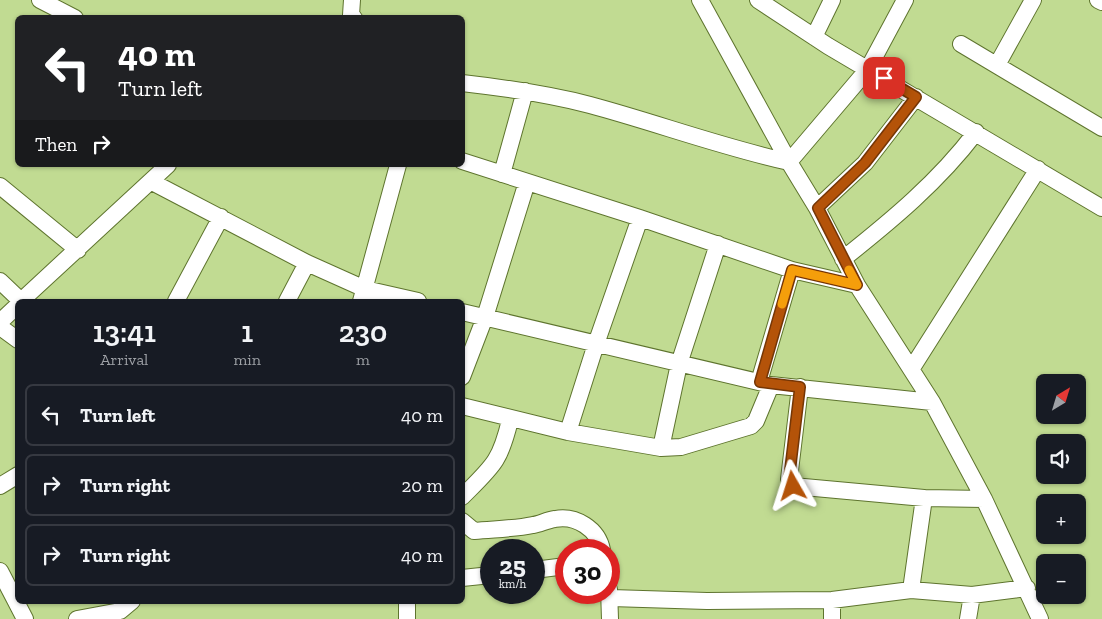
<!DOCTYPE html>
<meta charset="utf-8">
<style>
:root{--surface:#171b24;--page:#20242c;--text:#f1f3f6;--muted:#9ea1a6;--line:#363941}
body{margin:0;font-family:"Zilla Slab",serif;background:var(--page);color:var(--text);height:100vh;display:flex;flex-direction:column;font-size:19px;white-space:nowrap}
*{box-sizing:border-box;margin:0}
p{font-size:16px;color:var(--muted)}
.icon{flex:none;width:28px;height:28px;fill:none;stroke:currentColor;stroke-width:2;stroke-linecap:round;stroke-linejoin:round}
.map{position:relative;flex:1;overflow:hidden}
.details{position:absolute;left:15px;top:299px;width:450px;height:305px;display:flex;flex-direction:column;background:var(--surface);border-radius:8px;box-shadow:0 1px 4px #0004}
.details>*{flex:none}
.banner{position:absolute;left:15px;top:15px;width:450px;height:152px;border-radius:8px;box-shadow:0 1px 4px #0004;background:#202124;color:#fff;overflow:hidden}
.needle{width:32px;rotate:38deg}
.buttons{position:absolute;left:1036px;top:374px;display:grid;gap:10px}
.buttons a{display:grid;place-items:center;width:50px;height:50px;border-radius:8px;background:var(--surface);box-shadow:0 1px 4px #0004;font-size:25px}
.speed{position:absolute;left:480px;top:539px;display:flex;gap:10px;font-size:25px;font-weight:700;text-align:center}
.speed>*{display:grid;place-content:center;width:65px;height:65px;border-radius:50%;background:var(--surface);box-shadow:0 1px 4px #0004;line-height:1}
.speed small{font-size:12px;font-weight:400}
.speed .limit{border:8px solid #d22;background:#fff;color:#111}
.pin{position:absolute;display:grid;place-items:center;width:42px;height:42px;color:#fff;margin:-21px;border-radius:10px;box-shadow:0 2px 8px #0006}
.me{position:absolute;width:55px;margin:-28px;rotate:354deg;stroke-linejoin:round;filter:drop-shadow(0 0 4px #0008)}
.turn{display:flex;align-items:center;gap:18px;height:105px;padding:0 20px;font-size:22px}
.turn .icon{width:65px;height:65px;stroke-width:2.5}
.turn b{display:block;font-size:35px;line-height:42px}
.then{display:flex;align-items:center;height:48px;padding:0 20px;background:#0003;gap:10px;font-size:19px}
.eta{display:flex;justify-content:space-evenly;align-items:center;height:85px;text-align:center}
.eta b{font-size:30px;font-weight:600;line-height:35px}
ul{padding:0;list-style:none}
li{display:flex;align-items:center;gap:15px;height:62px;margin:0 10px 8px;padding:0 10px;border:2px solid var(--line);border-radius:8px}
li div{flex:1}
li b{display:block;font-size:19px}
li em{font-style:normal}
.map>svg:first-child{display:block}
.lines{fill:none;stroke-linecap:round;stroke-linejoin:round}
.minor-casing{stroke:#5e742e;stroke-width:18}
.minor{stroke:#fff;stroke-width:16}
.route-casing{stroke:#753606;stroke-width:12}
.route{stroke:#b45309;stroke-width:9}
.slow{stroke:#f59e0b;stroke-width:9}
</style>
<div class="map">
<svg width="1102" height="619" viewBox="0 0 1102 619">
<rect width="100%" height="100%" fill="#c1db92"/>
<g class="lines">
<defs>
<path id="minor" d="M40,0L75,18
M352,0L351,15L354,18
M700,0L789,162L817,208L857,285L932,402L984,499L1040,619
M758,0L828,46L1102,208
M1098,0L1102,2
M814,37L832,0
M961,44L1102,128
M997,65L1033,0
M462,83C506,88 548,94 590,105C657,123 721,147 789,162L868,69L905,0
M462,161L640,218L792,270L857,285
M502,174L525,91
M152,182L307,263L365,289L418,301
M0,186L78,250
M817,208L865,163L916,97
M843,259C892,220 938,182 976,132
M0,281L21,301
M21,301L168,165
M176,301L221,217
M287,301L307,263
M361,301L398,165
M462,312L771,385L932,402
M0,322L18,305
M0,327L18,340
M912,368L1038,169
M462,377L485,317L527,182
M759,382L792,270
M800,387L789,479L793,486L924,498L984,499
M462,406L568,432L661,448L681,447L751,426L756,421L771,385
M568,432L596,344L640,218
M661,448L679,364L718,244
M0,486L18,475
M462,497C493,466 500,462 510,420
M462,521L474,531C493,529 514,529 533,525C540,524 547,520 555,519C576,515 598,529 602,550
M534,570L566,566
M0,571L25,619
M462,578L491,575
M609,589L610,619
M911,590L924,498
M611,598L707,601L832,600L911,590L972,595L1027,588
M407,601V619
M77,619L120,611L132,601
M832,619V600
M968,619L972,595"/>
</defs>
<use href="#minor" class="minor-casing"/>
<use href="#minor" class="minor"/>
</g>
<g class="lines">
<defs>
<path id="route" d="M793,486L789,479L800,387L760,382L792,270L857,285L818,208L865,163L916,97L884,78"/>
</defs>
<use href="#route" class="route-casing"/>
<use href="#route" class="route"/>
<path class="slow" d="M782,304L792,270L857,285L849,270"/>
</g>
</svg>
<div class="buttons">
<a><svg class="needle" viewBox="-14 -14 28 28"><path d="M0-13l5 13h-10z" fill="#e53935"/><path d="M0 13l5-13h-10z" fill="#9ea1a6"/></svg></a>
<a><svg class="icon" aria-label="sound" viewBox="0 0 24 24"><path d="M4 9h4l5-4v14l-5-4H4zM17 9q2 3 0 6"/></svg></a>
<a>+</a>
<a>−</a>
</div>
<div class="speed"><div>25<small>km/h</small></div><div class="limit">30</div></div>
<div class="pin" style="left:884px;top:78px;background:#d93025"><svg class="icon" aria-label="arrive" viewBox="0 0 24 24"><path d="M6 21V4h12l-3 4 3 4H6"/></svg></div>
<svg class="me" style="left:793px;top:486px" viewBox="-20 -20 40 40"><path d="M0-17L14 15 0 8-14 15z" fill="#b45309" stroke="#fff" stroke-width="4"/></svg>
<div class="banner">
<div class="turn"><svg class="icon" aria-label="left" viewBox="0 0 24 24"><path d="M17 20v-9H6M10 6l-5 5 5 5"/></svg><div><b>40 m</b>Turn left</div></div>
<div class="then">Then<svg class="icon" aria-label="right" viewBox="0 0 24 24"><path d="M7 20v-9h11M14 6l5 5-5 5"/></svg></div>
</div>
<section class="details">
<div class="eta">
<div><b>13:41</b><p>Arrival</p></div>
<div><b>1</b><p>min</p></div>
<div><b>230</b><p>m</p></div>
</div>
<ul>
<li><svg class="icon" aria-label="left" viewBox="0 0 24 24"><path d="M17 20v-9H6M10 6l-5 5 5 5"/></svg><div><b>Turn left</b></div><em>40 m</em></li>
<li><svg class="icon" aria-label="right" viewBox="0 0 24 24"><path d="M7 20v-9h11M14 6l5 5-5 5"/></svg><div><b>Turn right</b></div><em>20 m</em></li>
<li><svg class="icon" aria-label="right" viewBox="0 0 24 24"><path d="M7 20v-9h11M14 6l5 5-5 5"/></svg><div><b>Turn right</b></div><em>40 m</em></li>
</ul>
</section>
</div>
